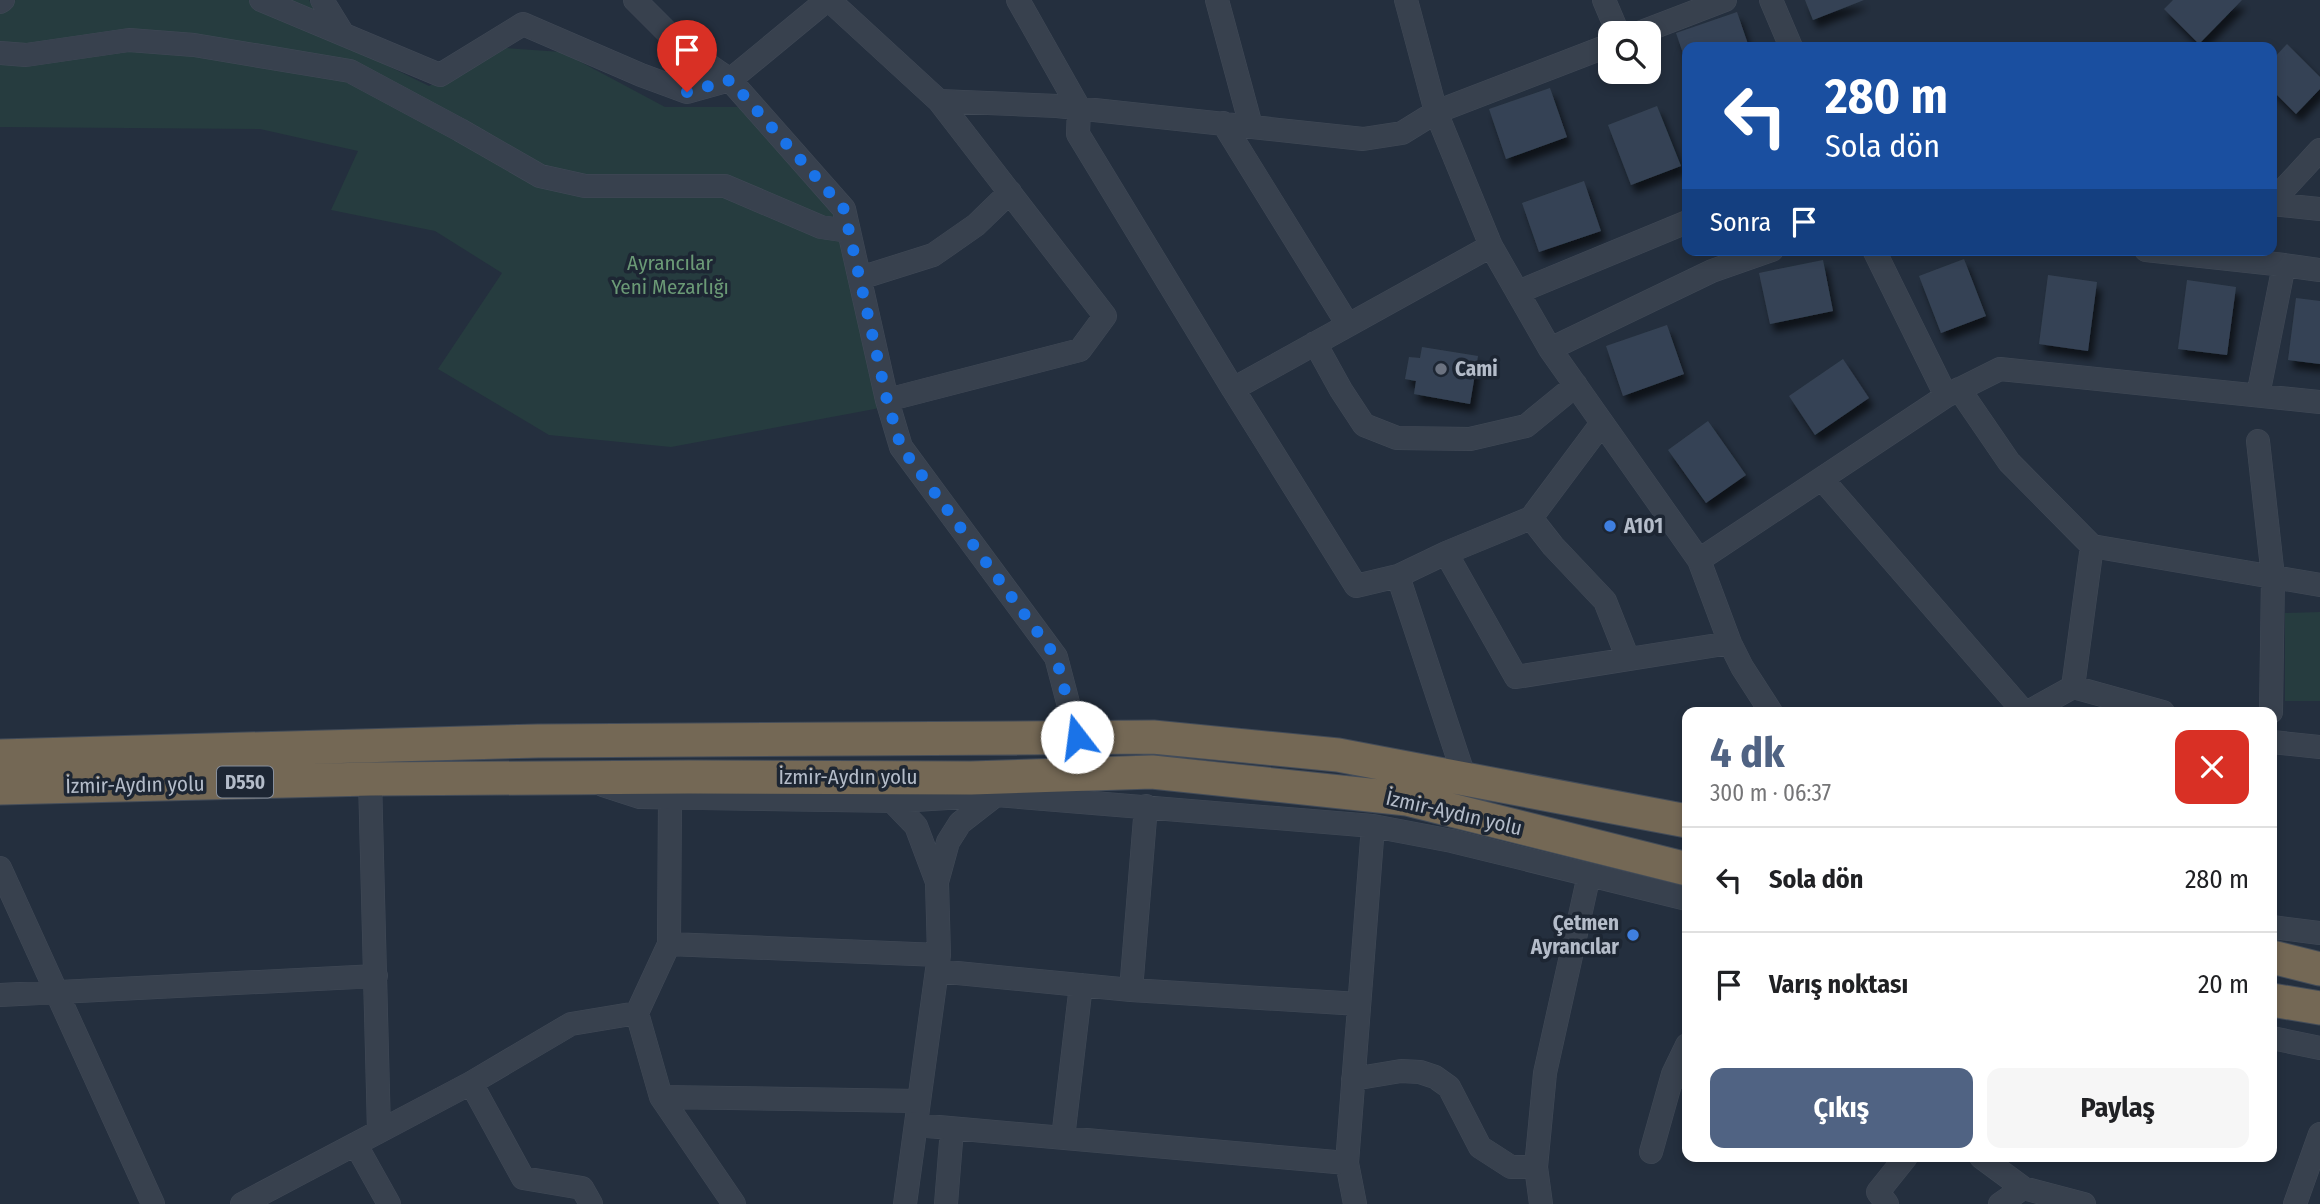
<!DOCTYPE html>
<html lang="tr">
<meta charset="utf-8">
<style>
:root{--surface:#fff;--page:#f6f6f6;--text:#202124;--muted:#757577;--line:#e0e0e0;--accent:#506383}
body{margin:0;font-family:"Fira Sans Condensed",sans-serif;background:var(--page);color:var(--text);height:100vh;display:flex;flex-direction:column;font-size:26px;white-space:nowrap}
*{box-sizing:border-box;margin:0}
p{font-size:23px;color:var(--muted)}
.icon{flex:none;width:38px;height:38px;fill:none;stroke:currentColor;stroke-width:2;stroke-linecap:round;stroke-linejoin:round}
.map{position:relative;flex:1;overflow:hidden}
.sheet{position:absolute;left:1682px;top:707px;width:595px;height:455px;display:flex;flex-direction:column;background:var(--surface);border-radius:14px;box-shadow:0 4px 10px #0003}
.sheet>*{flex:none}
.guide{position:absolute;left:1682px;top:42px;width:595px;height:214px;border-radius:14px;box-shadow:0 4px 10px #0003;background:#1a4fa0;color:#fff;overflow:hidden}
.controls{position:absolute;left:1598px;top:21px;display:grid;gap:14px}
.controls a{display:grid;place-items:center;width:63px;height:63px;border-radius:14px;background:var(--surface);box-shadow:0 4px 10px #0003;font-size:35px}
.pin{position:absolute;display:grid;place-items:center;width:60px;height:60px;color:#fff;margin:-72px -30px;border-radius:50% 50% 50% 0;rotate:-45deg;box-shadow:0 0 7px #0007}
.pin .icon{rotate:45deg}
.me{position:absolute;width:77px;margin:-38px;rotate:345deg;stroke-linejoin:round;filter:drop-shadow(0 0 5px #0008)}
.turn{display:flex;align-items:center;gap:24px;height:147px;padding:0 28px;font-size:32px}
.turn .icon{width:91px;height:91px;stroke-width:2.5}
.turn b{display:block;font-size:49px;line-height:60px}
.then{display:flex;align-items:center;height:66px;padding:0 28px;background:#0003;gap:14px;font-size:26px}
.round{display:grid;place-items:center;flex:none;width:74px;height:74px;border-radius:14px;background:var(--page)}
.summary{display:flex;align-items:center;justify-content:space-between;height:119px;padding:0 28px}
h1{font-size:42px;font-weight:700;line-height:52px;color:var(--accent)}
.primary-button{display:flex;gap:14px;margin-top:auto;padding:14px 28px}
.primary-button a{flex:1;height:80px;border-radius:14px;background:var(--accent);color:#fff;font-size:28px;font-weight:700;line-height:80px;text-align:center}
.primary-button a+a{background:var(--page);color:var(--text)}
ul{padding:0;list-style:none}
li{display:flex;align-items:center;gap:21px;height:105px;padding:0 28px;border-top:2px solid var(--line)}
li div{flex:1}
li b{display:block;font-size:26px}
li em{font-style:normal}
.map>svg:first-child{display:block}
.green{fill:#263c3f}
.building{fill:#364354;filter:url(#shadow)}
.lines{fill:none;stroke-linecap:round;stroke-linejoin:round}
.minor-casing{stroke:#414a57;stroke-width:24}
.highway-casing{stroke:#434c59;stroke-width:35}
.minor{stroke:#38414e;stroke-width:23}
.highway{stroke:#746855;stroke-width:33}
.route{stroke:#1a73e8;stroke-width:12;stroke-dasharray:0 21.6}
.worship-dot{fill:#6b7280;stroke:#1d2633;stroke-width:2.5}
.shop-dot{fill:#3f7fe0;stroke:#1d2633;stroke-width:2.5}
.labels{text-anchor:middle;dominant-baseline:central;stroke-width:7;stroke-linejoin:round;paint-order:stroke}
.shield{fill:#1d2633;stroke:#878f9c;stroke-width:2}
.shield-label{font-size:19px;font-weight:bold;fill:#b4bcc9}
.park-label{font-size:21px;fill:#6b9a76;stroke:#1d2633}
.poi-label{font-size:21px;font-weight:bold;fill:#b4bcc9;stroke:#1d2633;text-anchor:start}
.street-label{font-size:21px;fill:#b4bcc9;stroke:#1d2633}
</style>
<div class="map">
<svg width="2320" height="1204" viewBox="0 0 2320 1204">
<defs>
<filter id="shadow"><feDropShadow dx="4.5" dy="8" stdDeviation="3.5" flood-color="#0009"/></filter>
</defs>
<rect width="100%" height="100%" fill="#242f3e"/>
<path class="green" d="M16,0H309L327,36L429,86L506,48L562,52L665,107H738L815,179L832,203L880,408L671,447L549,435L438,369L502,273L435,231L331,210L358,151L260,129L0,127V8Z
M2320,612V701H2285V613Z"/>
<path class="building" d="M1805,0H1864L1813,20Z
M2173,0H2242L2199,44L2164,9Z
M1737,12L1749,47H1687V65L1676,33Z
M2287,44L2320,77V89L2296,114L2272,90V60Z
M1550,88L1567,137L1506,159L1489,109Z
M1657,106L1681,166L1631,185L1608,125Z
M1584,181L1601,231L1539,252L1522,203Z
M1964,259L1986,316L1941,333L1919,276Z
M1823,260L1833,311L1770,324L1759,273Z
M2048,275L2097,282L2088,351L2039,344Z
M2187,280L2236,287L2227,355L2178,349Z
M2296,298L2320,301V364L2288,360Z
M1667,325L1684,374L1623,396L1606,346Z
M1422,347L1478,356L1470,404L1414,394L1416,381L1405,379L1409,357L1420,358Z
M1843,359L1869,398L1815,435L1789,396Z
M1708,421L1746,475L1706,503L1668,450Z"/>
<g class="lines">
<defs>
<path id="minor" d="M261,0L440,75L523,24L641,75L687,92L730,80L827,0
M322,0L343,34
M635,0L682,47L730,80L844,209L887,400L901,447L1056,657L1077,737
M829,0L939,101L1105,316L1080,350L887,400
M1018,0L1079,108L1078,134L1233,389
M1217,0L1251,126
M1406,0L1436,112L1491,246L1550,349L1699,560L1730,643L1742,667L1771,712
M1604,0L1618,33
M1771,0L1791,47
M0,2L3,0
M1639,33L1725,0
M0,53L26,55L129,40L194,45L350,71L460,130L540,176L585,186H725L821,227L848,231
M939,101L1057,106L1363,139L1402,133L1436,112L1610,45
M1223,123L1348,325
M2272,202L2320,150
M2272,204L2320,209
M1874,250L1946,396
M2146,250L2284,265L2320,270
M860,278L933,255L976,225L1010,192
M1518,292L1687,222
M1315,343L1341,390L1364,425L1397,438L1470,439L1526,426L1576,385
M1550,349L1712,271L1772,250
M1959,389L2009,462L2092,546L2073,687L2028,712
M2258,395L2284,265
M2258,441L2273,577L2271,712
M1822,479L2024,712
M1531,518L1553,546L1605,601L1628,659
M2092,546L2320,585
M1446,553L1531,518L1602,423
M1699,560L1946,396L2000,369L2320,402
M1398,576L1356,586L1233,389L1491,246
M2073,687L2163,712
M2272,742L2320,747
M370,779L379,1131
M1465,779L1398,576L1446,553L1516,677L1730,643
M603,785L640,797L899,801L996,795L1373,826L1452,841L1687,899
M891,800L916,826L937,882
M0,868L153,1204
M2272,927L2320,933
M669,944L939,955
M937,971L1131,990L1359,1004
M1131,990L1146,806
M0,995L376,976
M637,1013L669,944L670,798
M2272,1038L2320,1048
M1687,1045L1673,1074L1687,1077
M1353,1079L1401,1071L1420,1072L1435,1077L1449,1087L1480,1147L1511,1167H1536
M471,1083L523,1178L582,1188L591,1204
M661,1097L918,1101
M916,1125L1347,1163
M1063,1138L1081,985
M356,1145L389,1204
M1651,1152L1673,1074
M1981,1157L2023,1188L2084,1204
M242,1204L471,1083L571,1024L637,1013L661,1097L734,1204
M905,1204L939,955L937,882L948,842L960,823L996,795
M946,1204L952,1129
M1355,1204L1347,1163L1373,826
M1541,1204L1536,1167L1545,1073L1589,875
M1887,1204L1878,1192L1906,1157
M2000,1204L2023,1188
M2295,1204L2320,1134"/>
<path id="highway" d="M0,756L538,741L1153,737L1338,755L1687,821
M0,788L370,779L689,777L971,778L1152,772L1407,799L1687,869
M2272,957L2320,969
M2272,1000L2320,1008"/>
</defs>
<use href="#minor" class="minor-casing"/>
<use href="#highway" class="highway-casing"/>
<use href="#minor" class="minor"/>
<use href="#highway" class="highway"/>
</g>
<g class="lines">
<path class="route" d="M687,92L730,80L844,209L887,400L901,447L1056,657L1077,737"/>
</g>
<circle class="worship-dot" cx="1441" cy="369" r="7"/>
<g class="shop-dot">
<circle cx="1610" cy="526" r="7"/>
<circle cx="1633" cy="935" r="7"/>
</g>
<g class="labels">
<rect class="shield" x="217" y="766.5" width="56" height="31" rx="5"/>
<g class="shield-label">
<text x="245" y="782">D550</text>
</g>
<g class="park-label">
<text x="670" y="263">Ayrancılar<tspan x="670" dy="24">Yeni Mezarlığı</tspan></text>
</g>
<g class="poi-label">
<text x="1455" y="369">Cami</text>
<text x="1624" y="526">A101</text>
<text x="1619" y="923" text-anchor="end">Çetmen<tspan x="1619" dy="24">Ayrancılar</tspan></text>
</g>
<g class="street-label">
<text x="848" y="777">İzmir-Aydın yolu</text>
<text transform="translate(135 785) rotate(-1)">İzmir-Aydın yolu</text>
<text transform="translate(1454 813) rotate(13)">İzmir-Aydın yolu</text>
</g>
</g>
</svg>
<div class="controls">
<a><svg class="icon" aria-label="search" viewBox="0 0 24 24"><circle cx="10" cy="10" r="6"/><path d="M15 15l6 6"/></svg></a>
</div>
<div class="pin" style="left:687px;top:92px;background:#d93025"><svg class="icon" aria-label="arrive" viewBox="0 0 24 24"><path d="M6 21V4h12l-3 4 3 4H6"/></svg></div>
<svg class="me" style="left:1077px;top:737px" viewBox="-20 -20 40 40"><circle r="19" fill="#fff"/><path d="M0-13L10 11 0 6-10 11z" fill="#1a73e8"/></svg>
<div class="guide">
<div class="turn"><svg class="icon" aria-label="left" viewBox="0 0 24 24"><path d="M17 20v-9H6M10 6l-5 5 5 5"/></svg><div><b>280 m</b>Sola dön</div></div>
<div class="then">Sonra<svg class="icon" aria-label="arrive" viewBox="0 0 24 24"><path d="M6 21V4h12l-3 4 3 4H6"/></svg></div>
</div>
<section class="sheet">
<div class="summary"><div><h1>4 dk</h1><p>300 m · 06:37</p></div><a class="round" style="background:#d93025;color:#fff"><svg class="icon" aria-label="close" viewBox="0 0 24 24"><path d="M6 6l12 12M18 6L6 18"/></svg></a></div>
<ul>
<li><svg class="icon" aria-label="left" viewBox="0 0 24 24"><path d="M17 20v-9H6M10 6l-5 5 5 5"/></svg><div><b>Sola dön</b></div><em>280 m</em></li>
<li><svg class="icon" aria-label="arrive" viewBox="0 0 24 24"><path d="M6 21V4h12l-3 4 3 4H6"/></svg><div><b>Varış noktası</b></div><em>20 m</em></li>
</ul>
<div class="primary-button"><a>Çıkış</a><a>Paylaş</a></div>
</section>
</div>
